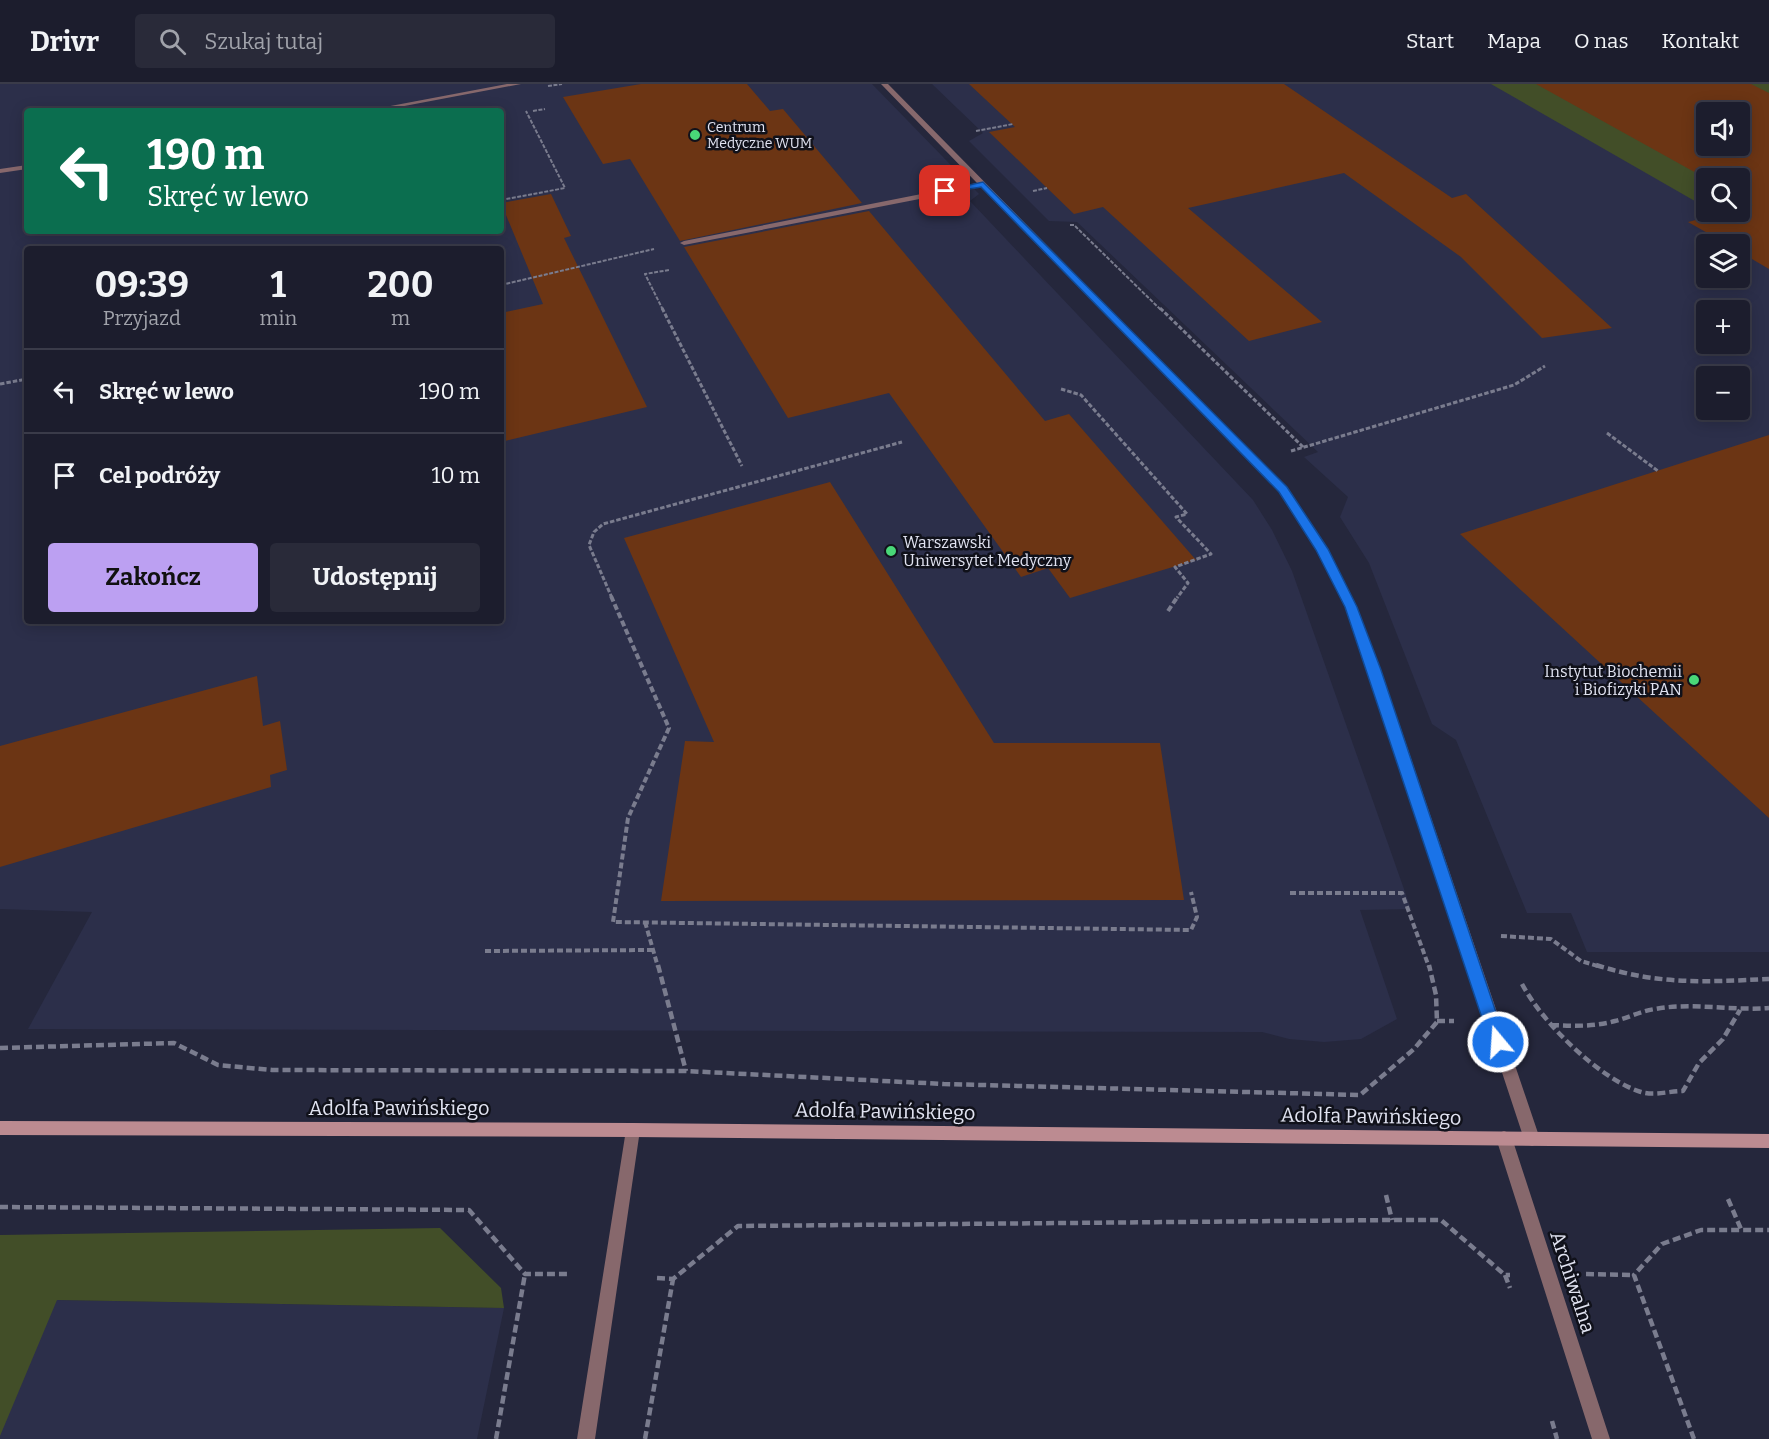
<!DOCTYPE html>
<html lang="pl">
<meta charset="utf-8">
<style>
:root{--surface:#1c1d2d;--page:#292a39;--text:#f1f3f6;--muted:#a0a2aa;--line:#3a3b49;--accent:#bca0f2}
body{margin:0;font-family:Bitter,serif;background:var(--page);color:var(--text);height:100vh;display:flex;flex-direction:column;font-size:22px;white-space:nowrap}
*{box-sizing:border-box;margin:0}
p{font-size:20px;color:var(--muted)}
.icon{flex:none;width:33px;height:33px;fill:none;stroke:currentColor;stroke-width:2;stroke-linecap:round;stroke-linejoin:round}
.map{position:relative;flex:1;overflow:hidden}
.drawer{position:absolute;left:24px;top:162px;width:480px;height:378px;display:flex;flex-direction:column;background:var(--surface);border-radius:6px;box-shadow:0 3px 15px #0003,0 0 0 2px var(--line)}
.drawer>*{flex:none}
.top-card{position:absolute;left:24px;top:24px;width:480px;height:126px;border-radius:6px;box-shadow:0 3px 15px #0003,0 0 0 2px var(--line);background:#0b6e4f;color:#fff;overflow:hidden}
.controls{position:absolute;left:1696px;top:18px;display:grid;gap:12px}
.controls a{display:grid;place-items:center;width:54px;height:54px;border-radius:6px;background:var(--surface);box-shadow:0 3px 15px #0003,0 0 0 2px var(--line);font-size:30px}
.pin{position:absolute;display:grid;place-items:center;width:51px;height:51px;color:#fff;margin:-26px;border-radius:12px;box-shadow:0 3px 9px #0006}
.me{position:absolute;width:66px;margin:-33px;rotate:342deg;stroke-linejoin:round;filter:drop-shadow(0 0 4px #0008)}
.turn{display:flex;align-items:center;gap:21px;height:126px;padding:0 24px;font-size:27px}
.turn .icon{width:78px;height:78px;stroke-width:2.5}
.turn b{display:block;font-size:42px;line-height:51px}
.eta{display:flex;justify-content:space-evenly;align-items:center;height:102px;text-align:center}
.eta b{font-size:36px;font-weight:700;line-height:42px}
.button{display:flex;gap:12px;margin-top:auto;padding:12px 24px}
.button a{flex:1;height:69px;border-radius:6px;background:var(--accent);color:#111;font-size:24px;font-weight:700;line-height:69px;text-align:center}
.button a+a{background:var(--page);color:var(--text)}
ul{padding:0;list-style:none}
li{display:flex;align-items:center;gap:18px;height:84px;padding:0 24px;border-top:2px solid var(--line)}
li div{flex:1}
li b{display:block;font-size:22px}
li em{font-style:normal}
header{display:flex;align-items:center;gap:36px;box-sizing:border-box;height:84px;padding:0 30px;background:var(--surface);border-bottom:2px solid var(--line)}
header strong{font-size:28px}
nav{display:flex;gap:33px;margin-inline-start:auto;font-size:21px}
.search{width:420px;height:54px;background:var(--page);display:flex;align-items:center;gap:15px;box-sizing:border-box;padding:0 21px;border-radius:6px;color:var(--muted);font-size:22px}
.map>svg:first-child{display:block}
.built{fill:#2c2f4a;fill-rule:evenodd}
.green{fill:#424e28;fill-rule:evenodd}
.building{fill:#6c3514;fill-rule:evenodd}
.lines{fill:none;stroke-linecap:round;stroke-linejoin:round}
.path-far3{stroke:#7a7c8e;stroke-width:2;stroke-dasharray:4 1.5;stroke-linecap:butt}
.path-far2{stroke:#7a7c8e;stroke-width:3;stroke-dasharray:4.5 2;stroke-linecap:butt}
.path-far1{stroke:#7a7c8e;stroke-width:4;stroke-dasharray:6 3;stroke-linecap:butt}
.path{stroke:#7a7c8e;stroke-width:4.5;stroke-dasharray:8 4;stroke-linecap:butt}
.lane{fill:#87686c;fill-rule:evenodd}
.street{fill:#87686c;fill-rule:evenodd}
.secondary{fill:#bc8b91;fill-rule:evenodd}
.route{fill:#1a73e8;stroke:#114b97;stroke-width:1.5}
.poi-dot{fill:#49d778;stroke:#10111a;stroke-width:2}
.labels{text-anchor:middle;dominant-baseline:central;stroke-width:5;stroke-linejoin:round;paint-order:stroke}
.far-poi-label{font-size:14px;fill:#e1e3f1;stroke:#10111a;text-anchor:start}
.poi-label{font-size:16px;fill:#e1e3f1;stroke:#10111a;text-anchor:start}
.near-street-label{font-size:20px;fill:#e1e3f1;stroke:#10111a}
</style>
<header>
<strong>Drivr</strong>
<div class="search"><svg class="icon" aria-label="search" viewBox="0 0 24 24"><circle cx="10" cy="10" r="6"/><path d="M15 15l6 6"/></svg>Szukaj tutaj</div>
<nav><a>Start</a><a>Mapa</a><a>O nas</a><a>Kontakt</a></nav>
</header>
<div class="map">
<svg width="1769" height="1355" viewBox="0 0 1769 1355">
<rect width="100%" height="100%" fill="#25273c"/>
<path class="built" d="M0,0H872L979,110L970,117L1253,416L1272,446L1292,487L1411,825L1360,826L1397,935L1361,955L1324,958L1289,955L1262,948L28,945L92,828L0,825ZM27,27H501V147H27ZM27,165H501V537H27Z
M932,0H1769V868H1587L1571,829H1527L1456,656L1432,640L1369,479L1340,433L1348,413L1304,373L1318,368L1077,138L1049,137L969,57L983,49ZM1707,28H1740V62H1707ZM1707,94H1740V128H1707ZM1707,160H1740V194H1707ZM1707,226H1740V260H1707ZM1707,292H1740V326H1707Z
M0,1180L58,1216L504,1224L477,1355H0Z"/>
<path class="green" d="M1491,0H1769V159L1714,128H1740V94H1707V124ZM1707,28H1740V62H1707Z
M440,1144L501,1204L504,1224L57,1216L0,1352V1151Z"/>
<path class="building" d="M641,0H747L770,27L783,25L862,119L680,157L630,75L603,80L563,13Z
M969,0H1284L1452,114L1466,110L1612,244L1542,254L1461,173L1344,89L1188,124L1322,238L1249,257L1103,123L1074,130L989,48L1015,43Z
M1536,0H1751L1769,9V185L1740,168V160H1727L1688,138L1727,128H1740V124L1753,121L1740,113V94L1707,95ZM1707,28H1740V62H1707Z
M551,110L571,152L564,154L647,323L501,358V229L543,220L501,119Z
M869,127L1045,337L1069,330L1196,476L1070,514L1048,484L1021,493L889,309L788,334L684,163Z
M1769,351V734L1460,450Z
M830,398L994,659H1160L1184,816L661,817L685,657L714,658L624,454Z
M257,592L263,642L280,637L287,686L270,691L271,703L0,783V662Z"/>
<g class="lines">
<path class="path-far3" d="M548,2L562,0
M533,27L545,25
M976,47L1013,40
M1033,107L1047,104
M501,116L565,104L526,27
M1070,141H1074L1161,226
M501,201L654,165
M663,226L645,190L669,186"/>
<path class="path-far2" d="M662,224L742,382
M1160,224L1303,363
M0,300L27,295
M1061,305L1081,311L1187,430L1176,433L1211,470L1175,483L1188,499L1177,514
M1607,349L1658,387
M1291,367L1514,301L1545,282
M612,514L589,461L594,448L603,440L902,358"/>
<path class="path-far1" d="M611,512L669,644L628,734L613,838L1191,846L1197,833L1191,808
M1168,527L1178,512
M1290,809H1402L1429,883
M645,838L658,883
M1501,852L1551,855L1581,877L1601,883
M485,867L653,866"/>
<path class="path" d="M658,881L686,987
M1596,881C1659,901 1704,898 1769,895
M1522,900C1542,938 1599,995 1641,1008C1654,1012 1670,1007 1683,1007L1699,979L1723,955L1740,926
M1437,937H1454
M1551,941C1572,942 1594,943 1615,937C1628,934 1641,927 1655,925C1693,918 1731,927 1769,924
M0,964L174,959L218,981L272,986L686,987L944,1000L1360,1011L1414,965L1437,938L1436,911L1429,881
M1386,1111L1392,1136
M1728,1115L1741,1145
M0,1123L469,1126L525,1190H568
M1586,1190L1634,1191
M1505,1191L1510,1204
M657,1194L673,1195L738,1142L1392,1136H1441L1505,1191H1510
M1552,1337L1557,1355
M496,1355L525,1190
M645,1355L673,1195
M1694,1355L1634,1191L1662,1160L1701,1146H1769"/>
<path class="lane" d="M507,0H521L378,27H364Z
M881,0H888L1286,404L1327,465L1356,523L1381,586L1540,1055L1537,1060L1532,1062L1527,1060L1524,1055L1369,586L1346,523L1317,466L1280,408L981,103L684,161L680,159L684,157L977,99Z
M27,81V85L0,89V85Z"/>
<path class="street" d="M633,1039L638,1041L640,1046L595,1355H577L626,1046L628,1041Z
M1504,1047L1509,1049L1512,1054L1610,1355H1592L1496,1054L1499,1049Z"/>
<path class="secondary" d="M0,1037L633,1039L1769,1050V1064L633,1053L0,1051Z"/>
</g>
<path class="route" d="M983,98L1287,403L1328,465L1357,523L1381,586L1506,958L1504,963L1498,966L1492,963L1490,958L1345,523L1316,466L1279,408L981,103L945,109L941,107Z"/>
<g class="poi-dot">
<circle cx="695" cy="51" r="6"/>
<circle cx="891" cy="467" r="6"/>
<circle cx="1694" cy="596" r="6"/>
</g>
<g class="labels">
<g class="far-poi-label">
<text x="707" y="43">Centrum<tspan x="707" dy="16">Medyczne WUM</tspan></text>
</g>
<g class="poi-label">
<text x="903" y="458">Warszawski<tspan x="903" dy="18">Uniwersytet Medyczny</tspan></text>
<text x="1682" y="587" text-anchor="end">Instytut Biochemii<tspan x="1682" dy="18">i Biofizyki PAN</tspan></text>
</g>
<g class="near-street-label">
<text x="399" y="1024">Adolfa Pawińskiego</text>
<text transform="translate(885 1027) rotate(1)">Adolfa Pawińskiego</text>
<text transform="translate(1371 1032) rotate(1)">Adolfa Pawińskiego</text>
<text transform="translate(1573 1198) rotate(72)">Archiwalna</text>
</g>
</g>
</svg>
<div class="controls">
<a><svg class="icon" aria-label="sound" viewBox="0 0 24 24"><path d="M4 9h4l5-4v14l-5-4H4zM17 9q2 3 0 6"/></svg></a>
<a><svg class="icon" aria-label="search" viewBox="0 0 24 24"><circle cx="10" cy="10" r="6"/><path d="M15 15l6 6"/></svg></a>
<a><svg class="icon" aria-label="layers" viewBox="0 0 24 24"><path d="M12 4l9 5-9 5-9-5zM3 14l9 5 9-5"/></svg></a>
<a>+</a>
<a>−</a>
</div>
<div class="pin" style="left:945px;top:107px;background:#d93025"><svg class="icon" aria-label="arrive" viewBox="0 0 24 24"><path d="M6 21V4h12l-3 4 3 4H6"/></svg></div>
<svg class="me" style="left:1498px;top:958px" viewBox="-20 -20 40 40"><circle r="17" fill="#1a73e8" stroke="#fff" stroke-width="3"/><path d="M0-11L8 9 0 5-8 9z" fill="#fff"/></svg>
<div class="top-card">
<div class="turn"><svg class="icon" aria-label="left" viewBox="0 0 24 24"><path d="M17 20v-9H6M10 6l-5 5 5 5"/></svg><div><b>190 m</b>Skręć w lewo</div></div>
</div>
<section class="drawer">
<div class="eta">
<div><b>09:39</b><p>Przyjazd</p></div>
<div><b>1</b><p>min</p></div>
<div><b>200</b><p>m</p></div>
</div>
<ul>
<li><svg class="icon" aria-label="left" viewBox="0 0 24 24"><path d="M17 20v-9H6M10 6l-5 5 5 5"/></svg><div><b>Skręć w lewo</b></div><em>190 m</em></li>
<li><svg class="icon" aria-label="arrive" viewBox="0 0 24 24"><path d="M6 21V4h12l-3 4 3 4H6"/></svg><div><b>Cel podróży</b></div><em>10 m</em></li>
</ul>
<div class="button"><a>Zakończ</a><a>Udostępnij</a></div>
</section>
</div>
